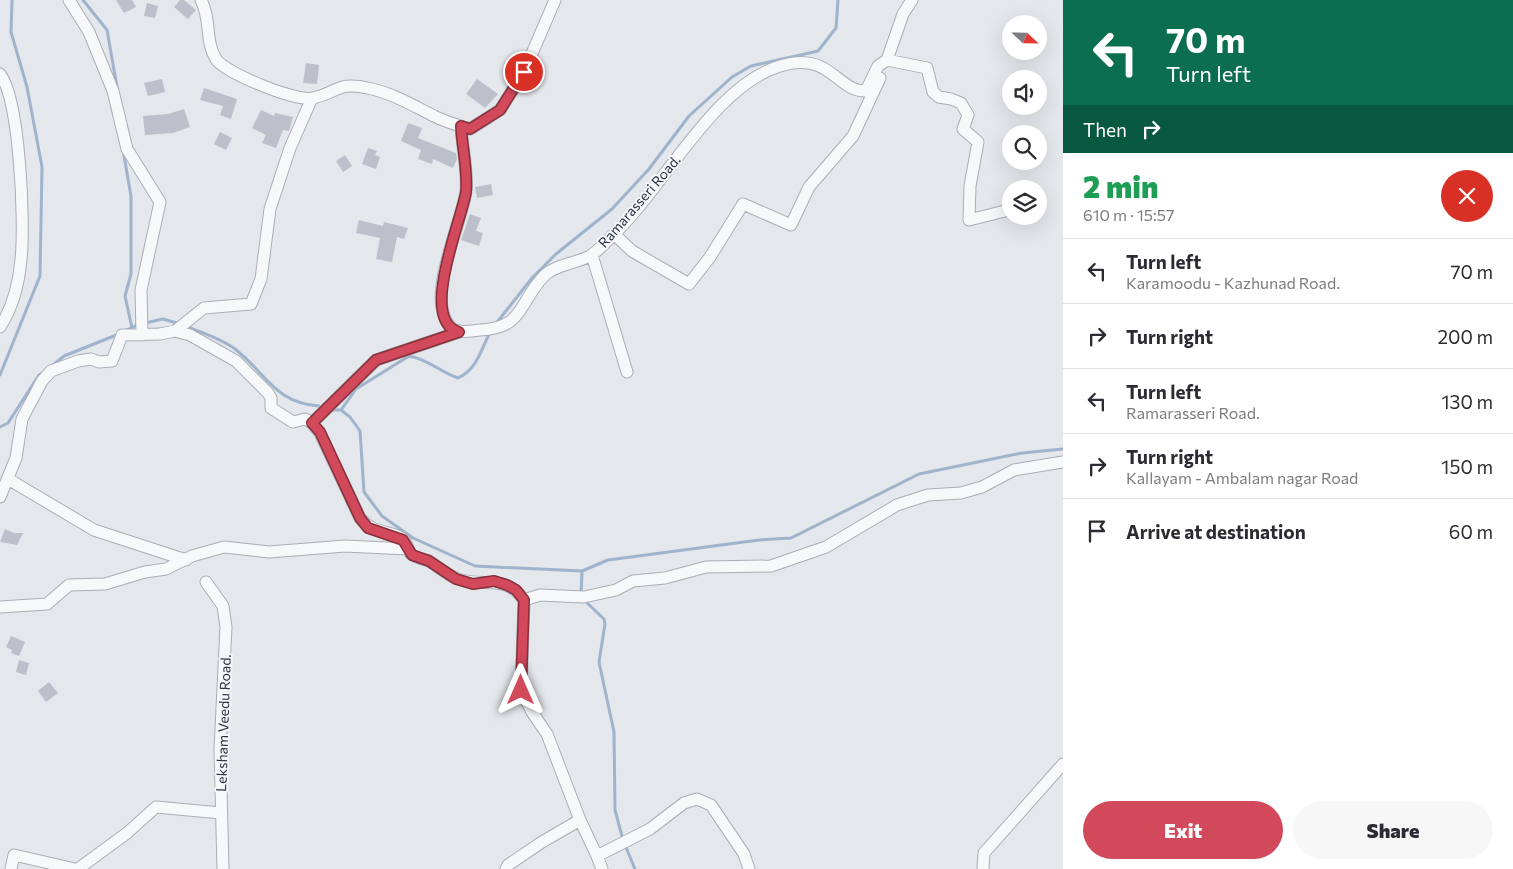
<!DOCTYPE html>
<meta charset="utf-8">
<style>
:root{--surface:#fff;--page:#f7f7f7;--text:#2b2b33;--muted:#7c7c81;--line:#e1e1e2;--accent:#d1495b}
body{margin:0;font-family:Commissioner,sans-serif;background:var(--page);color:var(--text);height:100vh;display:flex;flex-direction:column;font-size:19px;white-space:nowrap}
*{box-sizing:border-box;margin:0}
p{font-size:16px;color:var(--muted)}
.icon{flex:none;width:28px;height:28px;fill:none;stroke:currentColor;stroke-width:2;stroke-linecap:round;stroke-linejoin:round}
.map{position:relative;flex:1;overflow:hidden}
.panel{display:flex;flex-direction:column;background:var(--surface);width:450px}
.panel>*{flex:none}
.banner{background:#0b6e4f;color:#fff;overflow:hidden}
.needle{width:32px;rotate:112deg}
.fabs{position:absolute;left:1002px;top:15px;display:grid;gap:10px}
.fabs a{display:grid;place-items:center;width:45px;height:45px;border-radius:50%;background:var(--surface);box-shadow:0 5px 20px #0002;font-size:25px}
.pin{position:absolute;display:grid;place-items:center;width:42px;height:42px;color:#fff;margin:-21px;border:2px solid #fff;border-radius:50%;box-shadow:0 1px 5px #0007}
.me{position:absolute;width:55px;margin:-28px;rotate:0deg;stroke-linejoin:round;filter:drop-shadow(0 0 4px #0008)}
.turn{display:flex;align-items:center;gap:18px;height:105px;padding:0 20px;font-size:22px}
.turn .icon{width:65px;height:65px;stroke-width:2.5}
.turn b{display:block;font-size:35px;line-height:42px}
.then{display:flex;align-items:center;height:48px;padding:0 20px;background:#0003;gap:10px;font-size:19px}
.round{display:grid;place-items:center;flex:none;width:52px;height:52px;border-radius:26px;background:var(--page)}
.headline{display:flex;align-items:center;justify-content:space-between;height:85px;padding:0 20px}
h1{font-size:30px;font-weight:800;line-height:38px;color:#1e9e55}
.primary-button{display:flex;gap:10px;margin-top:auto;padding:10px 20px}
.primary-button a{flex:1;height:58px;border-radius:30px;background:var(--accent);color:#fff;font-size:20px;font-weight:800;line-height:58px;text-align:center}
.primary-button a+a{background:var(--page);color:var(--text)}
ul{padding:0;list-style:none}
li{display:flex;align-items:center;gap:15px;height:65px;padding:0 20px;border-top:1px solid var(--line)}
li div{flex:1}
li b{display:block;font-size:19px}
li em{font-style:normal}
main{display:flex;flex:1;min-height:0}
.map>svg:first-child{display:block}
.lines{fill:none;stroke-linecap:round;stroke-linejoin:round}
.stream{stroke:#9fb4cc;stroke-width:3}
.building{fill:#bbc0ca}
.minor-casing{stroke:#a9aeb7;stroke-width:13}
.minor{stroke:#f7f8fa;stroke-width:11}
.route-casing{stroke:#882f3b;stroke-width:12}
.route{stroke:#d1495b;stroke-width:9}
.labels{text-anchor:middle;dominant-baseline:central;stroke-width:4;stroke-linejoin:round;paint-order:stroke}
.street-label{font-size:14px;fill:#2b3445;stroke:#f4f6f9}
</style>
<main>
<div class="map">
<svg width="1063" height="869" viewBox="0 0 1063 869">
<rect width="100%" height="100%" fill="#e4e7ec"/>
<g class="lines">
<path class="stream" d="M83,0L107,30L117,87
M123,150L131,196V274L125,296L132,328
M145,323L163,319L180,324
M186,326C202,333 222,339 235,349C267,374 275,403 319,406
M494,326L532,278L556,254L612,209L649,169L689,116L732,77L751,66L818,51L836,28L838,0
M125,331L139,324
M53,365L64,356L119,334
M0,375L40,276L42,167L27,87L11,32L12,0
M330,410H341L350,417L360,431L364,492L382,516L413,538L475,566L582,571L608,560L759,540L791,538L919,474L1022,453L1063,449
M341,410L356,389L409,356C428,359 440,372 458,378C478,369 481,348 491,331
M0,427L8,423L39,375L44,372
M581,595L582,571
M584,600L604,619L605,624L599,662L614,732L615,810L623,840
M625,845L635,869"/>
</g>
<path class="building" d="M116,0H132L136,7L124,13Z
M180,0H184L196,10L188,19L174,7Z
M147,3L158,6L155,18L144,16Z
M306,63L319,65L317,84L303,83Z
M162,79L165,92L148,96L144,83Z
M477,79L498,94L485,108L466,94Z
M204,88L237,99L231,119L220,115L223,106L200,100Z
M184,109L190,127L173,133L145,135L143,116L168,114Z
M261,110L274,116L275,113L293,117L289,131L283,130L276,148L262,143L266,135L252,128Z
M408,123L422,128L418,138L456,153L457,159L453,168L433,159L432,164L418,159L421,150L401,141Z
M220,132L232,138L226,150L214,144Z
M368,148L377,151L375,155L380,157L376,169L362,164Z
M345,155L352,166L343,172L336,161Z
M491,184L493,195L477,198L475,187Z
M470,214L481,218L476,231L483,233L479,246L461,240Z
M359,220L383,226L384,222L408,228L404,239L397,237L392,262L376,259L380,238L356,233Z
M5,529L14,533H23L17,545L0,542Z
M11,636L25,642L19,656L11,653L12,650L6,647Z
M19,660L29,663L26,675L16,672Z
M49,682L58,693L46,702L38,691Z"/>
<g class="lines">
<defs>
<path id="minor" d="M69,0L89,32L113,91L127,149L160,202L141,290L142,335
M201,0C211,18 205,42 216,59C225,73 296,102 313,98C337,93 338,81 368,88C392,93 412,105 434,116C445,122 458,125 470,129L500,110L524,72L555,0
M912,0L903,14L887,60L927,68L933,92L939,97L951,99L961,103L968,115L963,129L978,142L970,186L969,220L1005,211
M0,74C20,100 25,224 21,259C19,283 13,307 0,327
M461,126C462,147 468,170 466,191C462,224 421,305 454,330C463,333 471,331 480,330C525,328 518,302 545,275C555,265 577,263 590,256C598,251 606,242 612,236C663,189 713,86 780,66C830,50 837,92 866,91L878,66L887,60
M614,234L632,251L689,284L710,257L743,204L791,225L809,187L853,136L880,78
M592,255L627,372
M175,331L204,308L251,304L261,279L270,209L290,148L312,98
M312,423L376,360L459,332
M8,479L94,530L186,560
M0,497L16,458L22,419L42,381L51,371L78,361L91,359L99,362L112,361L122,335L160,334L175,331L190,335L236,361L268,393L271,398V408L293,422L305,419L312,423L320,433L360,518C375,536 391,529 404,540C407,544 408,550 411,554C416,558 423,559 429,561C439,567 447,575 458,579C484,588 505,573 524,600
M206,582L223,606L226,627L220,749L223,869
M524,600L540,595L584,597L616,590L633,581L665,578L706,567L771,566L826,547L897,505L928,495L961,493L982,487L1014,470L1063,462
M524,600L521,690L532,712L547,734L580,820L597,856
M0,607L47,604L69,585L105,584L145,572L166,569L192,556L224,547L269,552L345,546L408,549
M11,869L14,855L75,869
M78,869L127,833L156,807L221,813
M506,869L508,865L542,842L580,820
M602,869L597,856L650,829L684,803L697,799L711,805L744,854L749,869
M983,869L984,853L1063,764"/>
</defs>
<use href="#minor" class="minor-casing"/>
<use href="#minor" class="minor"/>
</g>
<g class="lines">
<defs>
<path id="route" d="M521,690L524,600L516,590L507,585L494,581L473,584L456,579L429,561L412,555L403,540L368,528L360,518L320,432L312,423L376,360L459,332C418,321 462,219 466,192C468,171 462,147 461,126L470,129L500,110L524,72"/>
</defs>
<use href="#route" class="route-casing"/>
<use href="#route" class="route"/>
</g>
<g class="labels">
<g class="street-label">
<text transform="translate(639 201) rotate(-49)">Ramarasseri Road.</text>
<text transform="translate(223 723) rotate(-88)">Leksham Veedu Road.</text>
</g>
</g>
</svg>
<div class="fabs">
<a><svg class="needle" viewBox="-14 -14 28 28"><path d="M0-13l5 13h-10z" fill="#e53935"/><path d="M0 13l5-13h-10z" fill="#7c7c81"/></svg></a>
<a><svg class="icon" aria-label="sound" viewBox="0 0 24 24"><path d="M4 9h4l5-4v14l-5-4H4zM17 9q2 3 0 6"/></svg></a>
<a><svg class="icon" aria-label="search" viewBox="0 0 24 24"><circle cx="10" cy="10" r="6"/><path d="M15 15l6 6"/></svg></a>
<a><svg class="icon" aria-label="layers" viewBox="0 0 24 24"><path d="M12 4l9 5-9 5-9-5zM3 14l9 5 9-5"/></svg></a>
</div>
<div class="pin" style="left:524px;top:72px;background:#d93025"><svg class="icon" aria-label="arrive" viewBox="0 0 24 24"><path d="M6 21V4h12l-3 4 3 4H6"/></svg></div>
<svg class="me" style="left:521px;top:690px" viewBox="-20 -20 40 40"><path d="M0-17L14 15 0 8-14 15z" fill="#d1495b" stroke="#fff" stroke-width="4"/></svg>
</div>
<section class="panel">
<div class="banner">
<div class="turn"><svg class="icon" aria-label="left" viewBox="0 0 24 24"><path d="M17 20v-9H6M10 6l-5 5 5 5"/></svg><div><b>70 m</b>Turn left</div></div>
<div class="then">Then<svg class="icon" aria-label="right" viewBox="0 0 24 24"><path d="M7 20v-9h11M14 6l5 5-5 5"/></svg></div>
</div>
<div class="headline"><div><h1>2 min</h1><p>610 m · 15:57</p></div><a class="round" style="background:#d93025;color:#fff"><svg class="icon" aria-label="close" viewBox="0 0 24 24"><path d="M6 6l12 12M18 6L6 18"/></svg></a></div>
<ul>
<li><svg class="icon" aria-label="left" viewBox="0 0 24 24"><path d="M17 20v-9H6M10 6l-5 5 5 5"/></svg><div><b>Turn left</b><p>Karamoodu - Kazhunad Road.</p></div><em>70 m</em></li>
<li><svg class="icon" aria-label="right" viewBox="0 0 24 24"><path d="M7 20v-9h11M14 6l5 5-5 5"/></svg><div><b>Turn right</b></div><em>200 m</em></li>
<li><svg class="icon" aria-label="left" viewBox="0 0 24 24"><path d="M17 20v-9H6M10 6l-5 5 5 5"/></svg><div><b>Turn left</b><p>Ramarasseri Road.</p></div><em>130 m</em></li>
<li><svg class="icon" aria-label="right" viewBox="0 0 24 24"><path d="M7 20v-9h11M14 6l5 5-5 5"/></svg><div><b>Turn right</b><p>Kallayam - Ambalam nagar Road</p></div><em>150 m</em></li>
<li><svg class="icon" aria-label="arrive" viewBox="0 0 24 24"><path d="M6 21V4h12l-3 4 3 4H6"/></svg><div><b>Arrive at destination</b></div><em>60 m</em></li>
</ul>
<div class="primary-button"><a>Exit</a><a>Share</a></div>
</section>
</main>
